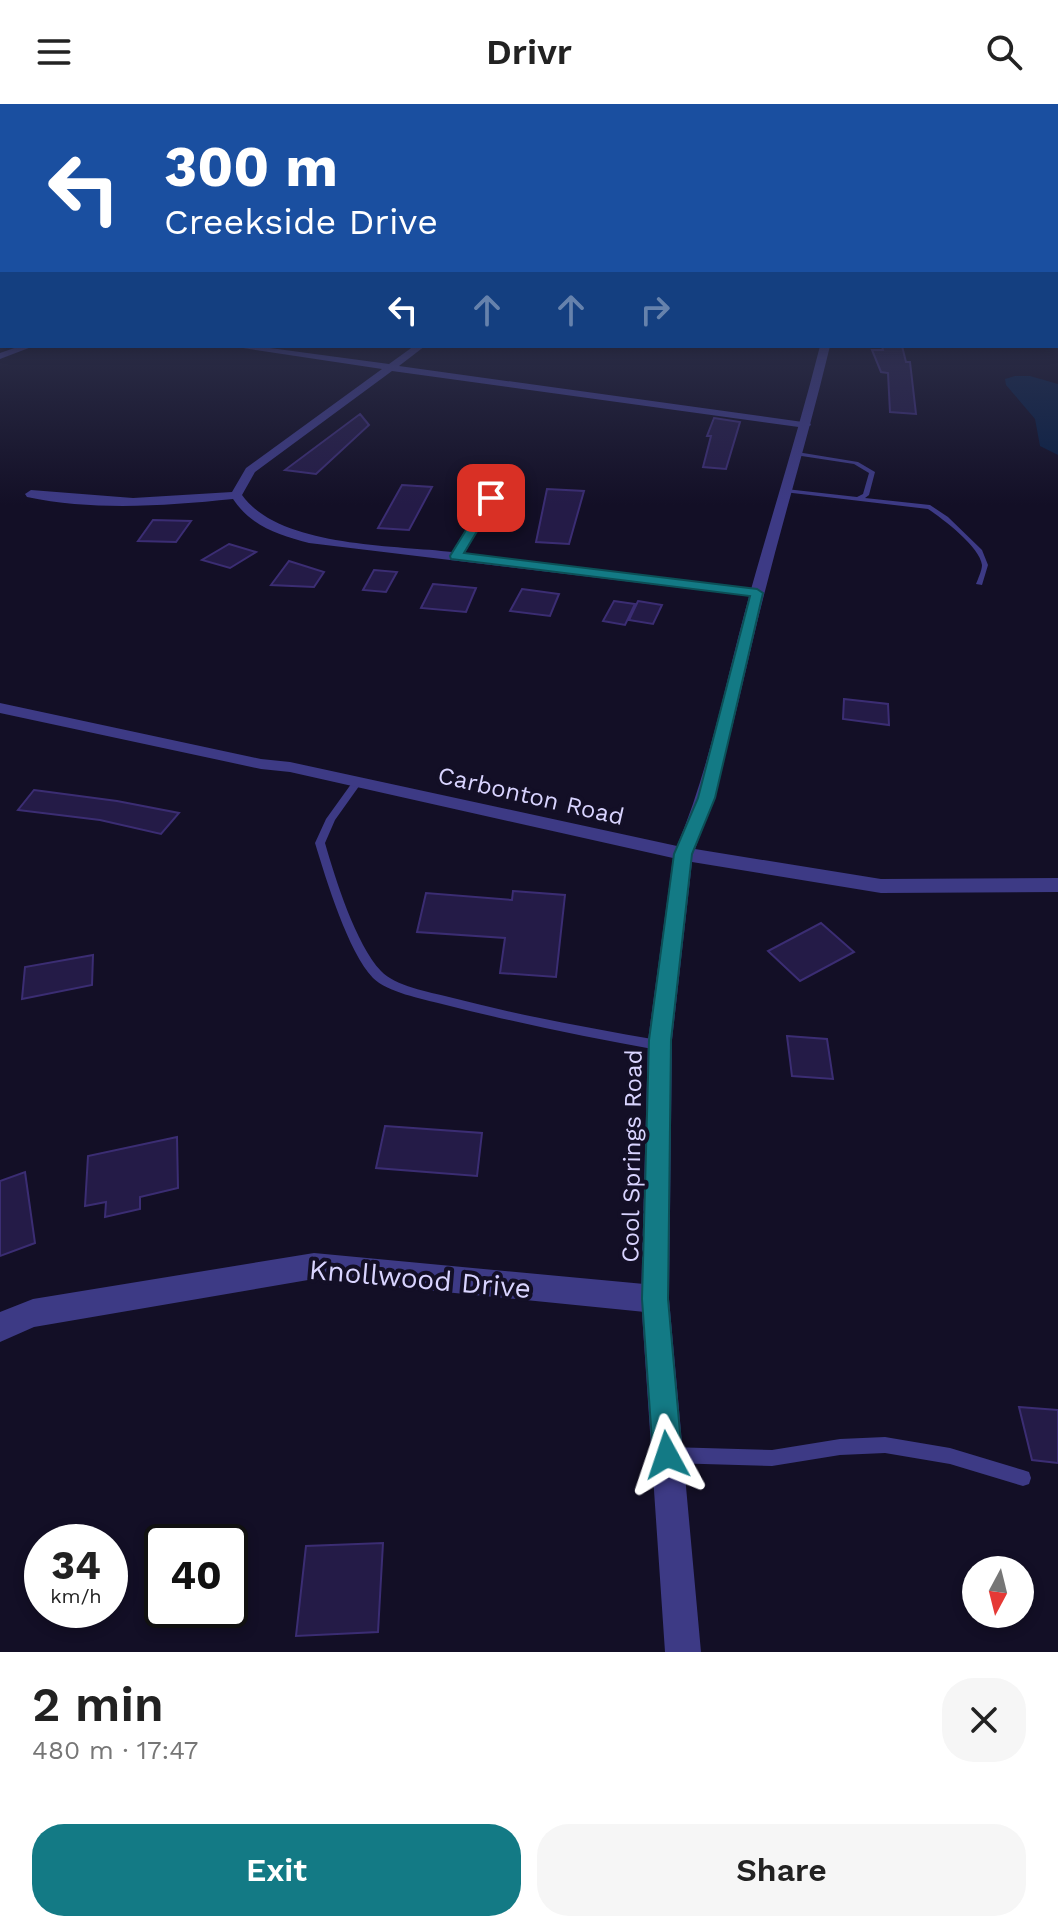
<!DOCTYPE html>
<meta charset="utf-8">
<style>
:root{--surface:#fff;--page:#f6f6f6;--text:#222;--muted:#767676;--accent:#137a85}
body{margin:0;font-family:"Work Sans",sans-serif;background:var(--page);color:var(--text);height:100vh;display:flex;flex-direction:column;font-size:30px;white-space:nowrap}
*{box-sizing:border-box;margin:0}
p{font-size:26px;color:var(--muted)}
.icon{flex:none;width:44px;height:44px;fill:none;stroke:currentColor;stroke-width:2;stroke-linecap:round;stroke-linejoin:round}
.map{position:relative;height:1548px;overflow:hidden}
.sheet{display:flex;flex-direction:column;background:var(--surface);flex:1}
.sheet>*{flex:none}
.guide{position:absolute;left:0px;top:0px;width:1058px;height:244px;box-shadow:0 4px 12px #0003;background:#1a4fa0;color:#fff;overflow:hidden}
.needle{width:52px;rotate:187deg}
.buttons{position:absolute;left:962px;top:1452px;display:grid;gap:16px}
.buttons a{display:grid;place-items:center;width:72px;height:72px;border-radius:50%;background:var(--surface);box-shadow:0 4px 12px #0003;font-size:40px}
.speed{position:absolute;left:24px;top:1420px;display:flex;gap:16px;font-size:40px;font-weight:700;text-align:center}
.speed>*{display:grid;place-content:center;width:104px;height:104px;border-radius:50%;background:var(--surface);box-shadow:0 4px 12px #0003;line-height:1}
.speed small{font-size:20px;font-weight:400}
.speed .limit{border:4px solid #111;border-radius:12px;background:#fff;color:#111}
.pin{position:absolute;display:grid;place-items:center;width:68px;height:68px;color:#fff;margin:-34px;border-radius:16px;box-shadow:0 4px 12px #0006}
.me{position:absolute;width:88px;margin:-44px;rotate:355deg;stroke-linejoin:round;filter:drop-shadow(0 0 6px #0008)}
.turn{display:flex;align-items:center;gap:28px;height:168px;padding:0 32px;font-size:36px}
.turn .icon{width:104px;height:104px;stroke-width:2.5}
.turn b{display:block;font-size:56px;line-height:68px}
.lanes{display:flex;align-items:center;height:76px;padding:0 32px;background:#0003;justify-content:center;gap:40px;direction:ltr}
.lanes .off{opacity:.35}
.round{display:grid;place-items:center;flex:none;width:84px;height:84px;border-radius:32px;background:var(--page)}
.headline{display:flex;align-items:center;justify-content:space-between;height:136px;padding:0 32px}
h1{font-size:48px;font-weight:600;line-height:60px}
.cta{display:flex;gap:16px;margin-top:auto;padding:16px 32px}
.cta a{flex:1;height:92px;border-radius:32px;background:var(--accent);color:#fff;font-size:32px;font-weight:600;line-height:92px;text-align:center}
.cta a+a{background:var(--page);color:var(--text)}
header{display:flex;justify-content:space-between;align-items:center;height:104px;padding:0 32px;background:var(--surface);font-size:36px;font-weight:600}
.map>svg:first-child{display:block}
.water{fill:#0a1f44}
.building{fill:#241b47;stroke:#3b2d73;stroke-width:2}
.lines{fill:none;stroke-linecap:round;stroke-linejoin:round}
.service{fill:#3d3a85;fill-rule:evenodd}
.minor{fill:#3d3a85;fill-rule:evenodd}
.tertiary{fill:#3d3a85;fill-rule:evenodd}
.route{fill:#137a85;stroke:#0c4f56;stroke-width:2}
.labels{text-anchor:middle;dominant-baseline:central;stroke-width:8;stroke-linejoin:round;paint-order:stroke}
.street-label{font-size:24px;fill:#d9d4ff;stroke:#130f26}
.near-street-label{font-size:28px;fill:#d9d4ff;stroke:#130f26}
</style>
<header><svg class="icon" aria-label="menu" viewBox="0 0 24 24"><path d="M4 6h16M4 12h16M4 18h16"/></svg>Drivr<svg class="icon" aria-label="search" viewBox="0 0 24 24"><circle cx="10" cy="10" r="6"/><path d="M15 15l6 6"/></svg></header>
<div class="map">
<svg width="1058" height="1548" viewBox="0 0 1058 1548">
<rect width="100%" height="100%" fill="#130f26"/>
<path class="water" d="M1015,272H1030L1058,280V351L1040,342L1035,315L1006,281L1005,275Z"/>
<path class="building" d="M882,242H902L906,258H910L916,310L890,308L888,269L881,268L872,246H883Z
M360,310L369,321L316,370L285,366Z
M714,314L740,318L726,365L703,363L711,332H707Z
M402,381L432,383L409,426L378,424Z
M547,385L584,387L569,440L536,438Z
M153,416L191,417L176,438L138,437Z
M229,440L256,448L230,464L202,456Z
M289,457L324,468L314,483L271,481Z
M374,466L397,468L386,488L363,486Z
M433,480L476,484L466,508L421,504Z
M522,485L559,490L550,512L510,507Z
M614,497L635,500L625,521L603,517Z
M638,497L662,501L653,520L629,516Z
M844,595L888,600L889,621L843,615Z
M34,686L117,697L179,709L161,730L100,716L18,706Z
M513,787L565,791L556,873L500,869L505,834L417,828L426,789L512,796Z
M821,819L854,848L800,877L768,847Z
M93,851L92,881L22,895L25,863Z
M787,932L827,935L833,975L792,972Z
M385,1022L482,1029L477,1072L376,1064Z
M177,1033L178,1084L140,1093V1105L105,1113L106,1098L85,1102L88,1052Z
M25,1068L35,1139L0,1152V1077Z
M1019,1303L1058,1306V1359L1032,1356Z
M383,1439L378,1528L296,1532L306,1442Z"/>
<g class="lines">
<path class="service" d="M797,348L858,358L875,368L869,391L865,394L930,401L948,413L982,446L988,461L982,481L976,480C978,475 982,466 982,461C980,443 943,415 928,405L784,388V386L786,385L857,393L863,390L869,369L854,360L795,351L794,350Z
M357,675L362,678L335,716L325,739C335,774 356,841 381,867C395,882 429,888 449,893C518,911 588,924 658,936L662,938L664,941L662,944L658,946C585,933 513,918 442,900C422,895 387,888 373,874C348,848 326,775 315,739L326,715L354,676Z
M885,1333L950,1344L1023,1366L1029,1368L1031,1374L1029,1380L1023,1382L950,1360L885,1349L840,1351L772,1362L669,1359L663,1357L661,1351L663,1345L669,1343L772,1346L840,1335Z"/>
<path class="minor" d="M1056,207L1058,208V214L1056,213Z
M20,242H34L0,255V249Z
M230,242H255L389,260L414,242H425L399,262L810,319L811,321L806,324L392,267L255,368L242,391C279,443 392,441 452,448L485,394L491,390L497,394L464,450L757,485L764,489L757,493L309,439C278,431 251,422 233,395C165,402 94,407 27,393L25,390L31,386L133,394L232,388L246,364L382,265Z
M314,1149L655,1181L665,1185L669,1195L665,1205L655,1209L314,1175L34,1223L0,1238V1208L33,1195Z"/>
<path class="tertiary" d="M820,242H830C810,326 785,408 764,491C742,576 727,663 695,745L881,775L1058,774V788L881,789L692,758L672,936L669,1195L701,1548H665L641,1195L648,936L673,754L290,668L261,665L0,609V599L261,655L290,658L677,742C711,661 726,574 750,489C773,407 799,325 820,242Z"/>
</g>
<linearGradient id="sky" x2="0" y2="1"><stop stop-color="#0a0815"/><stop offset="0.46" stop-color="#333752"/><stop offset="1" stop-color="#333752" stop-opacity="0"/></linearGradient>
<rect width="1058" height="401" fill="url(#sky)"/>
<path class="route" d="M491,390L497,394L464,449L757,485L763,489L715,694L692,750L671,936L668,1195L682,1351L677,1361L667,1365L657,1361L653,1351L642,1195L649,936L674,750L698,694L750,492L451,455L450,452L486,394Z"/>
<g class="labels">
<g class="street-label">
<text transform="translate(531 692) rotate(13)">Carbonton Road</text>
<text transform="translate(632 1052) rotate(-89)">Cool Springs Road</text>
</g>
<g class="near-street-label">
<text transform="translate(420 1175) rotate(5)">Knollwood Drive</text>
</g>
</g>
</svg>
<div class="buttons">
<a><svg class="needle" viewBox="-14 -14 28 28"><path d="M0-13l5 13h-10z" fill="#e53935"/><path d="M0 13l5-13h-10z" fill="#767676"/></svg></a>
</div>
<div class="speed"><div>34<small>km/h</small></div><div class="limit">40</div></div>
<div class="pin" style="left:491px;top:394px;background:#d93025"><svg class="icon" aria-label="arrive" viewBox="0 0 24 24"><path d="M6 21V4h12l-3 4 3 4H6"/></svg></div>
<svg class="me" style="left:667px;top:1351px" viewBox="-20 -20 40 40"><path d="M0-17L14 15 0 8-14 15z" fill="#137a85" stroke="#fff" stroke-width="4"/></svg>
<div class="guide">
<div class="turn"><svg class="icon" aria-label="left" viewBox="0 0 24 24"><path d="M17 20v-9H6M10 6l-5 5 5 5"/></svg><div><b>300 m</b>Creekside Drive</div></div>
<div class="lanes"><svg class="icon" aria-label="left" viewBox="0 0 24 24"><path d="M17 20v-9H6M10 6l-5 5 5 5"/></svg><svg class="icon off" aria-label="ahead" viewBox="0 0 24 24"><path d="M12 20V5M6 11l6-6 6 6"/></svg><svg class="icon off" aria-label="ahead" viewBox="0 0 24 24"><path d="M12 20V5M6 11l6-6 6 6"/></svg><svg class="icon off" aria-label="right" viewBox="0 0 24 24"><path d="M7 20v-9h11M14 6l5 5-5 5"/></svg></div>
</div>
</div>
<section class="sheet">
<div class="headline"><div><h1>2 min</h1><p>480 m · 17:47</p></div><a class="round"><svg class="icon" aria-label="close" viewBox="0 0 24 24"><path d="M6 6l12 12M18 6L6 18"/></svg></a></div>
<div class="cta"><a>Exit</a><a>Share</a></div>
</section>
